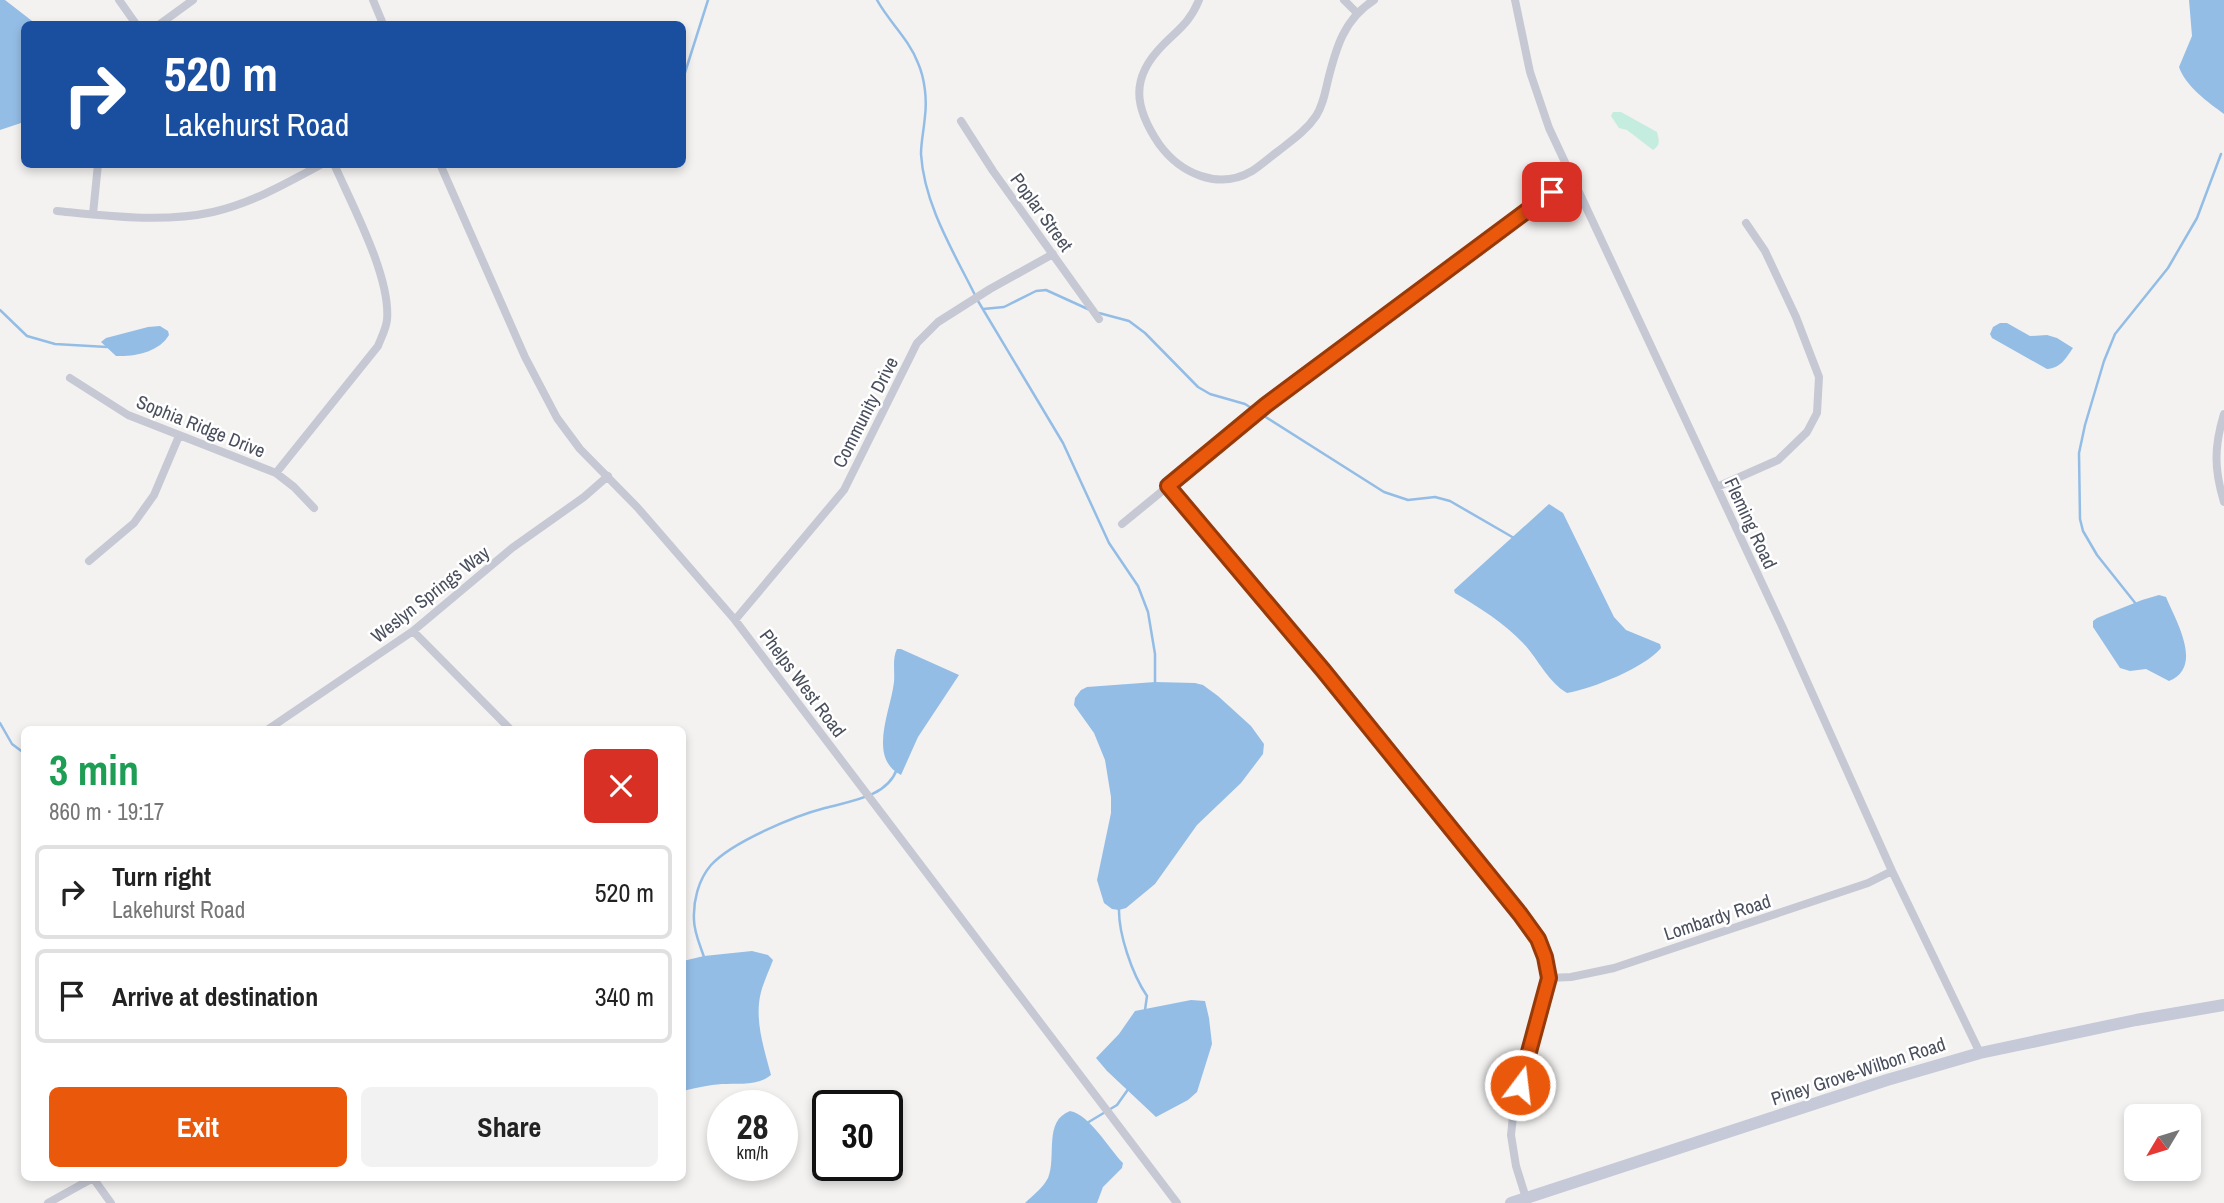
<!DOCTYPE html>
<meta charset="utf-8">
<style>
:root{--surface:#fff;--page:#f2f2f2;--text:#222;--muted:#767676;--line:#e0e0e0;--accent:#ea580c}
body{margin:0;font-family:"Archivo Narrow",sans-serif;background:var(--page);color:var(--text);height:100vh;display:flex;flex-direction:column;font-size:26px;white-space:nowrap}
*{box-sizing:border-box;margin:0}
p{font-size:23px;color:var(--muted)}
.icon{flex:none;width:38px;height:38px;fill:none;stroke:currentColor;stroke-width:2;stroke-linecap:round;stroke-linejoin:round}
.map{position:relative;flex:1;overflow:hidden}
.details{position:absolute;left:21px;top:726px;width:665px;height:455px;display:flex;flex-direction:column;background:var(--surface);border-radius:10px;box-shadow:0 4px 10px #0003}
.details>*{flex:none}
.banner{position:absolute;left:21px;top:21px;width:665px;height:147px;border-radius:10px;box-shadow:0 4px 10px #0003;background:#1a4fa0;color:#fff;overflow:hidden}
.needle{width:46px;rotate:232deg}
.controls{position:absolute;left:2124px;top:1104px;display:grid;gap:14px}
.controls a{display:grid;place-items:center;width:77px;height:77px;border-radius:10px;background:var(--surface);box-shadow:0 4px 10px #0003;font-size:35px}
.speed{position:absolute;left:707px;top:1090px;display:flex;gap:14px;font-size:35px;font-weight:700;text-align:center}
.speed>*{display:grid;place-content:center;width:91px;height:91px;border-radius:50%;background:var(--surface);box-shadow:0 4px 10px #0003;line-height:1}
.speed small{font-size:18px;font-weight:400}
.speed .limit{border:4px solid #111;border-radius:10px;background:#fff;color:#111}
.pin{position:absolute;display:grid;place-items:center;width:60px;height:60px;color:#fff;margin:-30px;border-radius:14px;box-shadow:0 4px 10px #0006}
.me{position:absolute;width:77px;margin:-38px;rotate:15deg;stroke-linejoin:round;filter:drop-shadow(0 0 5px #0008)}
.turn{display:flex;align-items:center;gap:24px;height:147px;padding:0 28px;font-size:32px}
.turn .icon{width:91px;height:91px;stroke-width:2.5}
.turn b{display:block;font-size:49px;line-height:60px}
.round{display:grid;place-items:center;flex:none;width:74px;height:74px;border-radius:10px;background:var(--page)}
.overview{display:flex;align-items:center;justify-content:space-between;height:119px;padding:0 28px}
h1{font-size:42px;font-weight:700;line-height:52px;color:#1e9e55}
.cta{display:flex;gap:14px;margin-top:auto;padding:14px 28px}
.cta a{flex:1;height:80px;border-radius:10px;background:var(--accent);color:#fff;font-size:28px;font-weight:700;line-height:80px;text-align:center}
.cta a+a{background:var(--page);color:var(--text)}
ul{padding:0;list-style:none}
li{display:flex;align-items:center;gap:21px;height:94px;margin:0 14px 10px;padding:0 14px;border:4px solid var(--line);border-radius:10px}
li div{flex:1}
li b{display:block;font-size:26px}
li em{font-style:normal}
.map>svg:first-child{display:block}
.green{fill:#c4eddf}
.water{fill:#94bde6}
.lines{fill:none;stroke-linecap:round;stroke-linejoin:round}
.stream{stroke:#94bde6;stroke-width:2.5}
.street{stroke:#c6c9d4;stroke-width:8}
.secondary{stroke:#c5c9d8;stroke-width:12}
.route-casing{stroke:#983908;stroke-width:18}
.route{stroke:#ea580c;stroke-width:12}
.labels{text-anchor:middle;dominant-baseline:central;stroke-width:5;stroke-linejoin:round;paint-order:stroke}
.street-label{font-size:19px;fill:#4a4f5d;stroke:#fff}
</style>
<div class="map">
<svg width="2224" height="1203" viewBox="0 0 2224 1203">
<rect width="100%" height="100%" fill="#f3f2f1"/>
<path class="green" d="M1613,112H1621L1657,132C1659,140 1661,145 1653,150L1627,130L1619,128L1611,116Z"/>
<path class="water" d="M0,0H5L36,24H24V122L0,130Z
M2189,0H2224V114C2208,102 2186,87 2179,67L2192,36Z
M2000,323H2007L2030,336L2047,335L2057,338L2073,348C2066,358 2061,368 2047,369L1992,338L1990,334L1993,327Z
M160,326L168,331L169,335C159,352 135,357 116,356L101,342L106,338L148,327Z
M1549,504L1563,513L1614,617L1626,630L1660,644L1661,648C1644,668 1594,688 1567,693C1548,682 1538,659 1523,643C1503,622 1480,608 1455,593L1454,590Z
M2159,595L2166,597C2176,621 2204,667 2169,681L2146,669L2130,671L2120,668L2093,627V621L2097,618L2142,600Z
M897,649H901L959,675L918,737L901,775C867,758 891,710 894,682C895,671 892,659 897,649Z
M1155,682L1195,683L1203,685L1218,696L1251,726L1264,744L1263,754L1241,783L1197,825L1155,884L1126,908L1119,910L1112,909L1104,903L1097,880L1111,813V797L1105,760L1094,733L1074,705L1075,698L1081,690L1087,687Z
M752,951L768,955L773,960C769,971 764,981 761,992C754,1020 764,1048 771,1075C758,1086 738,1083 722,1084C709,1085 695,1088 683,1091V961L704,956Z
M1191,1000L1205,1001L1209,1018L1212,1044L1197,1092L1188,1100L1156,1117L1107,1071L1096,1058L1119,1034L1135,1011Z
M1070,1111C1090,1115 1109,1149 1123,1163L1122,1168L1103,1187L1097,1203H1025C1033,1195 1043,1188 1048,1178C1057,1157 1043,1121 1070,1111Z"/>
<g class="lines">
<path class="stream" d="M877,0C889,22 909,39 918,63C925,79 927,100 925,116C924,129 921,142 921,154C924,204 953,251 975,295
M682,82L708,0
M978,301L1063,443L1109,543L1138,586L1148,612L1155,654V683
M983,309L1004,307L1036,291L1046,290L1090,310
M0,310L27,336L55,344L107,347
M1099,313L1129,321L1145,333L1198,387L1210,394L1245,404L1384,492L1408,500L1435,497L1450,501L1514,538
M2136,604L2097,555L2083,531L2080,519L2079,453L2085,425L2104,361L2115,334L2168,268L2197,218L2221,154
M0,723L12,744L24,753
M1119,907C1118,933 1132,974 1147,996L1145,1010
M704,957C700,945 694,932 694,920C693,902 698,880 711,865C732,842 794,816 825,808C851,801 887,797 897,769
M1087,1123L1117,1105L1129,1088"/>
<path class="street" d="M119,0L136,24
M373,0L383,24
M1199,0C1190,22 1179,29 1163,45C1130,78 1134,107 1159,144C1180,173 1218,191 1252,171C1260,166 1269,158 1277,152C1291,141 1306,131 1316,116C1323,105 1325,93 1328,80C1336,48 1344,19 1374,0
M1344,0L1357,13
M1515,0L1530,72L1549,128L1782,626L1892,871L1980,1053
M160,24L193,0
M961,121L993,171L1099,319
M440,164L525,357L557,418L580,449L637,507L735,620L1177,1203
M57,211C108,216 163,223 213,212C252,203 287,183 322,164
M93,214L98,164
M70,378L128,415L276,473L294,487L314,508
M2224,414C2214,447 2214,469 2224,502
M276,473L378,346C381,338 386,329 387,320C391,277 352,205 334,164
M1169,486L1323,670L1520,914C1537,938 1543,950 1549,978L1514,1107L1511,1135L1516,1166L1526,1198
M1717,487L1778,460L1807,432L1817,413L1819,377L1796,317L1765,251L1746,223
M1122,524L1266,406L1572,177
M89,561L134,523L154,495L179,436
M735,620L844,490L917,343L938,322L990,289L1053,254
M413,631L511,730
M267,730L413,631L512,548L584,497L608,476
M1549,978L1571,977L1614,968L1868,883L1892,871
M93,1178L111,1203
M48,1203L93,1178"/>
<path class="secondary" d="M1511,1203L1887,1080L1980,1053L2136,1020L2224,1005"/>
</g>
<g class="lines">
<defs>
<path id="route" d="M1520,1085L1549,978L1545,957L1538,939L1520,914L1323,670L1168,486L1266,405L1552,192"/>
</defs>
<use href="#route" class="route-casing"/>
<use href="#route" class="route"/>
</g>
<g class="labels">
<g class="street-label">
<text transform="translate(1042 212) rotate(54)">Poplar Street</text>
<text transform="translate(865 412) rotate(-63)">Community Drive</text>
<text transform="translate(201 426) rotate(22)">Sophia Ridge Drive</text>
<text transform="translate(1751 523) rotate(65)">Fleming Road</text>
<text transform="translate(430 594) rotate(-38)">Weslyn Springs Way</text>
<text transform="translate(803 683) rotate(53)">Phelps West Road</text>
<text transform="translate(1717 917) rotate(-18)">Lombardy Road</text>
<text transform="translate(1858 1071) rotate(-18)">Piney Grove-Wilbon Road</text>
</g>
</g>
</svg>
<div class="controls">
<a><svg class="needle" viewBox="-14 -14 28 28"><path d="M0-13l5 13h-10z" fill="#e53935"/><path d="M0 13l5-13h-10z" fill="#767676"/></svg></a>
</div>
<div class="speed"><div>28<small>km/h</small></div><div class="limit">30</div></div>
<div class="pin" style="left:1552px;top:192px;background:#d93025"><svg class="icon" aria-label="arrive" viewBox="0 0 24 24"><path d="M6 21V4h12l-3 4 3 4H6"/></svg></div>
<svg class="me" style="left:1520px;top:1085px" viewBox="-20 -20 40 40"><circle r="17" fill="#ea580c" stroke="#fff" stroke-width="3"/><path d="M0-11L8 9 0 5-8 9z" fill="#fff"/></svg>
<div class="banner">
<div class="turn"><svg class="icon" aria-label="right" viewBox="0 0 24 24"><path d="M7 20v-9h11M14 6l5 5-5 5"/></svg><div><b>520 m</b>Lakehurst Road</div></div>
</div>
<section class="details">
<div class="overview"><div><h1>3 min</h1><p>860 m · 19:17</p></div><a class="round" style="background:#d93025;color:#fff"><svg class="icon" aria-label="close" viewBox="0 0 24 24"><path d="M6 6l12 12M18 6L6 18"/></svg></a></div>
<ul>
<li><svg class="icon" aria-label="right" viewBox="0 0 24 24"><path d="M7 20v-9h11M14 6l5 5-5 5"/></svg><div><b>Turn right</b><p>Lakehurst Road</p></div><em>520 m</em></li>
<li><svg class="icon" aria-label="arrive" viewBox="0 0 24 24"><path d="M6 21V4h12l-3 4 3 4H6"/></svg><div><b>Arrive at destination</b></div><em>340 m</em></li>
</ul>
<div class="cta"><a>Exit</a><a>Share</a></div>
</section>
</div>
